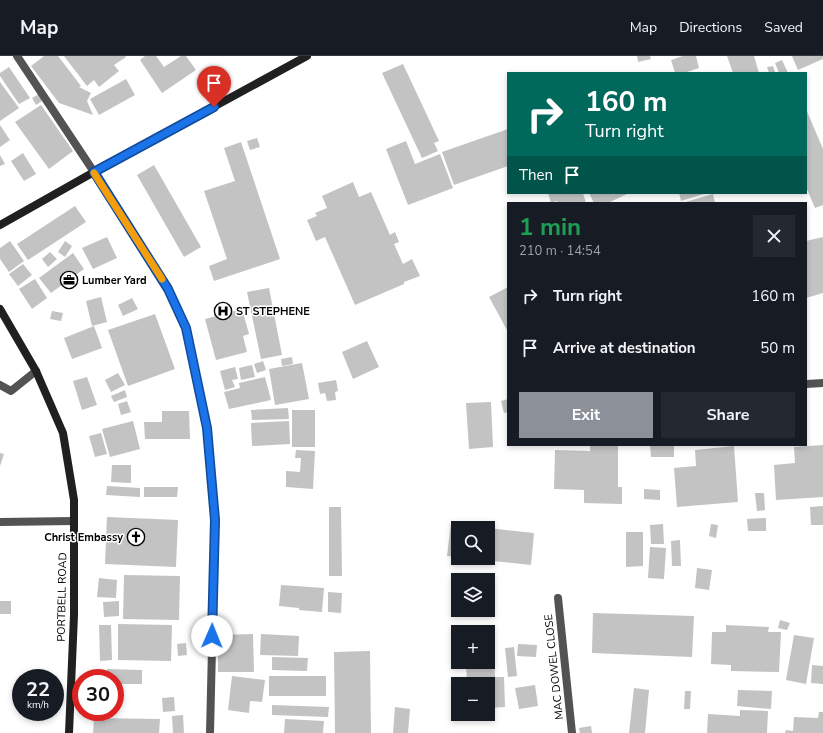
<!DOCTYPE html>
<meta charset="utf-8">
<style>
:root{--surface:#171b24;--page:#242831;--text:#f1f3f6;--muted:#9ea1a6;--line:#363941;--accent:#8c9099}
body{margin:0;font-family:"Nunito Sans",sans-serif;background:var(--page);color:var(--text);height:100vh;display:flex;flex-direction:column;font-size:15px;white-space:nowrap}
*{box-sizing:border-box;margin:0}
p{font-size:13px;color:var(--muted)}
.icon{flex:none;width:22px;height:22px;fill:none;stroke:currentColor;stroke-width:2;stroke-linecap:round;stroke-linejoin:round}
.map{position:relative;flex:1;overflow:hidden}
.sheet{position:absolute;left:507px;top:146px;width:300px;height:244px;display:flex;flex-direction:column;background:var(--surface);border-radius:0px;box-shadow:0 2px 6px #0003}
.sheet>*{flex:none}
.hud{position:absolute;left:507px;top:16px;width:300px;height:122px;border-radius:0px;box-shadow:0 2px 6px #0003;background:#00695c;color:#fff;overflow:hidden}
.tools{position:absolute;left:451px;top:465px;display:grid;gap:8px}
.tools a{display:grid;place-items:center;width:44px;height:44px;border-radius:0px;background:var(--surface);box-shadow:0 2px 6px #0003;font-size:20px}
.speed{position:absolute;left:12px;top:613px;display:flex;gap:8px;font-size:20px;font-weight:700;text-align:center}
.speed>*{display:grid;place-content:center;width:52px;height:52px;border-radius:50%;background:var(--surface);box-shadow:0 2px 6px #0003;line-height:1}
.speed small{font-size:10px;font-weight:400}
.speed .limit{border:6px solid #d22;background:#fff;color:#111}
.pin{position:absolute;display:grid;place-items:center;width:34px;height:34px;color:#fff;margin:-41px -17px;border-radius:50% 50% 50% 0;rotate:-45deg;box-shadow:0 0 4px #0007}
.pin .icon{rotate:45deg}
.me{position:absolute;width:44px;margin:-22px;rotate:1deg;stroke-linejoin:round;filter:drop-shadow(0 0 3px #0008)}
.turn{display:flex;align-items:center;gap:14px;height:84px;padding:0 12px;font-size:18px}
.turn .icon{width:52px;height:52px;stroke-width:2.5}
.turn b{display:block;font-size:28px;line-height:34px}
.then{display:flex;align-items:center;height:38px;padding:0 12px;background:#0003;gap:8px;font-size:15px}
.round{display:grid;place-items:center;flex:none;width:42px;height:42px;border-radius:0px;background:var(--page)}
.headline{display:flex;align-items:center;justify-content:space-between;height:68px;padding:0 12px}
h1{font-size:24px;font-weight:700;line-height:30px;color:#1e9e55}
.action{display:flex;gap:8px;margin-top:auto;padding:8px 12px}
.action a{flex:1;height:46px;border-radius:0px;background:var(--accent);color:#fff;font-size:16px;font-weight:700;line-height:46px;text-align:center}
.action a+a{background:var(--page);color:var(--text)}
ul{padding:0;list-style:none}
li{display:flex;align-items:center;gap:12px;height:52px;padding:0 12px}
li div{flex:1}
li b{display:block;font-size:15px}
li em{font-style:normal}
header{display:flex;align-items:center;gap:24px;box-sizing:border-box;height:56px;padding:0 20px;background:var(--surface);border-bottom:1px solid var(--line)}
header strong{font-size:19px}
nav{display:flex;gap:22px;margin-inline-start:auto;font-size:14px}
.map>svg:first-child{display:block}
.building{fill:#c3c3c3}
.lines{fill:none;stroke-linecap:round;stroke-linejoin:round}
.service{stroke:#535353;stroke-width:8}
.minor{stroke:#535353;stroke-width:8}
.secondary{stroke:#202020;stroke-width:8}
.route-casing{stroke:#114b97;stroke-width:10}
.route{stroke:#1a73e8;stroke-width:7}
.slow{stroke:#f59e0b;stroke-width:7}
.labels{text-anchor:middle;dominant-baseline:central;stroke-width:3;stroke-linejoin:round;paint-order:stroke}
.poi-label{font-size:11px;font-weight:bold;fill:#000;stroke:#fff;text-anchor:start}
.street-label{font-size:11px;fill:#000;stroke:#fff}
</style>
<header>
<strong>Map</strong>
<nav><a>Map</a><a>Directions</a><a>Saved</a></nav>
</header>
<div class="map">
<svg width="823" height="677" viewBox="0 0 823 677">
<rect width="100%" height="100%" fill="#fff"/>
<path class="building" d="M44,0H58L81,30L79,31L91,37L87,45L93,59L59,47L31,10Z
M64,0H125L126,1L114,9L119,15L99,31L94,24L87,30Z
M145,0H156L164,11L181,0H186L196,14L162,37L140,4Z
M637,0H650L651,3L638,6Z
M683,0H696L699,12L684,17H675L671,4Z
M727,0H754L759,17H733Z
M792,0H823V3L798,14Z
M782,4L788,17H779L775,7Z
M403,8L439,85L434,87L438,95L422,102L382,17Z
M773,10L775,16L769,17L767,11Z
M9,11L30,42L19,48L0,20V17Z
M126,23L135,39L99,59L90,43Z
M0,26L19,52L0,65Z
M39,38L42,45L36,49L32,42Z
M41,49L73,95L49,113L15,66Z
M806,53L823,93V149L815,152L806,131Z
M0,69L10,84L0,91Z
M508,73V110L454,129L442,96Z
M257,82L260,91L250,94L247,85Z
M406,85L415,108L440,98L453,132L408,149L386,93Z
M241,86L280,203L214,225L209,210L227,203L204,135L235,125L224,92Z
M23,97L36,118L24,125L11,105Z
M0,99L5,108L0,110Z
M154,109L201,191L184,201L137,119Z
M353,126L359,141L371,136L390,179L395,176L399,186L394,188L403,208L412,203L420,220L404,226V228L355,249L325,181L316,185L307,164L317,160L315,157L327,152L322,140Z
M548,137H575L576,138L583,137L586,147H558L557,145L551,147Z
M589,137H629L608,147H594Z
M679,137H707L681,145Z
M713,138L715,147H682Z
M75,150L86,166L28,204L17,188Z
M107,181L117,202L93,213L82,192Z
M823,181V237L806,242V185Z
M10,185L24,205L9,216L0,203V192Z
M65,185L72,190L65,201L58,196Z
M50,196L57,203L48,211L42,203Z
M73,197L84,213L51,237L39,222Z
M23,208L32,219L18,230L9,218Z
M35,223L47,242L32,253L19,233Z
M508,231V276L489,241Z
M269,232L282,299L261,303L247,236Z
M101,241L107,266L92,270L86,245Z
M132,242L138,253L123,260L118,249Z
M242,253L249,278L243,280L247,296L216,304L205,263Z
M52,255L63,257L61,265L50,263Z
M155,258L175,313L128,330L108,274Z
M94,270L102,292L72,303L64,282Z
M367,285L379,311L353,323L342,296Z
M292,301L293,308L282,310L281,303Z
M263,305L266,314L257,317L254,308Z
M302,307L309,343L275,349L269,313Z
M252,309L255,321L241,324L239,312Z
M235,311L238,323L232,324L235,331L225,334L220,315Z
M118,317L125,329L111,336L105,324Z
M87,321L97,349L82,354L73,325Z
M265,321L271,344L229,353L224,336L240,332L239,327Z
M336,324L338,335L335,336L336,344L327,345L325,337L320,338L318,327Z
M125,334L127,341L114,346L111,340Z
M508,343V356L504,357L501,345Z
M127,345L131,356L121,359L118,348Z
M491,346L493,391L469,393L466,347Z
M288,352L289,363L252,364L251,354Z
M292,354H315V391H292Z
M162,355H189L190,383H145L144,366H162Z
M133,365L140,393L110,401L102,373Z
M289,365L290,388L252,390L251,367Z
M101,377L107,398L95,401L89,380Z
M590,389H618V431H622V448L584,447V434L554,433L555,394L590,395Z
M650,389H674V401H651Z
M823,389V441L776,444L774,409L795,407L794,391Z
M734,390L738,446L677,451L674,412L696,410L695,394Z
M296,394L315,395L313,433L286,431V415L300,416L301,402H295Z
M0,397L4,398L0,410Z
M112,409H131V427L111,426Z
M107,430L140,432V441L106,439Z
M144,431H178L177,441H144Z
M644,433L660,434V444L644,443Z
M755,437H764L765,454L757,455Z
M823,450V469H811L810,451Z
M329,451H341L342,520H329Z
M107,461L178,464L176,511L105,508Z
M766,462V475H748L747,463Z
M451,468L480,471V472H458V501L447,500Z
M663,468L664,488H651L650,469Z
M711,468L718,469L716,482L709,480Z
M488,472L534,477L531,509L474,503V502H488Z
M626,476H643V510L626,511Z
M680,484L681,510H672L671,485Z
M650,491L666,492L664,523L648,522Z
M697,512L712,514L709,534L695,532Z
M124,519L180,520L179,564L123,563Z
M99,522L117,524L116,542L97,541Z
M281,529L324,532L322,556L299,554V552L279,550Z
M328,536L342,537L341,557L328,556Z
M0,545H11V558H0Z
M119,545V560L104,561L103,546Z
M593,557L694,560L692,601L592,597Z
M780,564L790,567L787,574L778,572Z
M118,568L172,569L171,605L118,604Z
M99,569H111L112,604L100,605Z
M726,569L769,571L768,576H781L779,616L731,615V609L711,608L712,576H726Z
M253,578L254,616H218V579Z
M261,578L299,580L298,600L260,599Z
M794,579L814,582L806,628L786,624Z
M186,587L187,599L178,600L177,588Z
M518,588L537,589L536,601L517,600Z
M488,591H494L495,621H504L505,651L488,652V628H467L466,606H488Z
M514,591L517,620L508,621L505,592Z
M370,595L371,677H335L334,596Z
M272,601L308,602L307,615L272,614Z
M812,609L823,610V628L811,627Z
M107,613L142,614V628H115V622H107Z
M232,620L265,624L262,646L250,645L249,657L228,654Z
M269,620H326V640H269Z
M535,629L538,650L519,653L515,632Z
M634,632L649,634L645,677H629Z
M738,634L772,635L771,653L737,650Z
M685,635H691L690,653H684Z
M174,641L175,655L163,656L162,642Z
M272,649L329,651L328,661L272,659Z
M395,651L410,653L408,677H393Z
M740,654L768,655L767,677H707L708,658L740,660Z
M819,656H823V677H785L786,674L793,675L794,661L818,662Z
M183,659L184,677H173L172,660Z
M94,662L160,663L159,677H93Z
M285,663L324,665L323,677H284Z
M591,670L592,677H580L579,672Z"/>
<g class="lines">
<path class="service" d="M0,329L11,335L36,315
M0,466L74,465
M558,542L572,677"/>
<path class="minor" d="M17,0L94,116L168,233L186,272L207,372L215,464L210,677
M806,328L823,327"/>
<path class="secondary" d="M0,169L94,116L307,0
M0,253L36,315L63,377L74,444V559L69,677"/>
</g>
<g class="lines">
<defs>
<path id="route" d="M212,580L215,464L207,372L186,272L168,233L94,116L214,51"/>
</defs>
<use href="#route" class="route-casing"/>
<use href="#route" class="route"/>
<path class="slow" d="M94,117L162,223"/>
</g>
<defs>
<symbol id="office-ring" viewBox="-11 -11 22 22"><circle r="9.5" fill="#fff" stroke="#000" stroke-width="1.5"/><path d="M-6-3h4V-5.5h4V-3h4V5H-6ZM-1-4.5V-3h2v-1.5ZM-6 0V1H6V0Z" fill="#000"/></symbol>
<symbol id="hospital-ring" viewBox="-11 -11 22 22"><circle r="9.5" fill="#fff" stroke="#000" stroke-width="1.5"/><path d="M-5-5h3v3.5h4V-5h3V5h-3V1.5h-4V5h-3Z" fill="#000"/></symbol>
<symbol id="church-ring" viewBox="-11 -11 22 22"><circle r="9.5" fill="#fff" stroke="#000" stroke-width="1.5"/><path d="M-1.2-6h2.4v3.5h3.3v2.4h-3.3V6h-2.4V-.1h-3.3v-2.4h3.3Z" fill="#000"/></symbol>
</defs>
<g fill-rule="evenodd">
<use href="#office-ring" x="59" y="214" width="20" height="20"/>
<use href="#hospital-ring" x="213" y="245" width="20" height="20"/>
<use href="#church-ring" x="126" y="471" width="20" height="20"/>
</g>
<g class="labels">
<g class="poi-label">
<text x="82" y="224">Lumber Yard</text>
<text x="236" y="255">ST STEPHENE</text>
<text x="123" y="481" text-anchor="end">Christ Embassy</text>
</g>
<g class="street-label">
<text transform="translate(62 541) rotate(-89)">PORTBELL ROAD</text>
<text transform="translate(554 611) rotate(-96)">MAC DOWEL CLOSE</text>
</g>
</g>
</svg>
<div class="tools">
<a><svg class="icon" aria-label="search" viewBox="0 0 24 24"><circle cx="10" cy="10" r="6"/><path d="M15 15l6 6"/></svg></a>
<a><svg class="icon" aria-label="layers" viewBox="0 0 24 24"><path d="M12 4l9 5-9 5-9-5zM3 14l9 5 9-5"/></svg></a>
<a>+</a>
<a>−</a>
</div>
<div class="speed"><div>22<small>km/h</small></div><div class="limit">30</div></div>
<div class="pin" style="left:214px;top:51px;background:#d93025"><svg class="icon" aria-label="arrive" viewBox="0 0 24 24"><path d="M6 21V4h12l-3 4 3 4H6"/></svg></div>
<svg class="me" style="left:212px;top:580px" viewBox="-20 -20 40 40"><circle r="19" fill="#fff"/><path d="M0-13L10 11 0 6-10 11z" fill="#1a73e8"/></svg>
<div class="hud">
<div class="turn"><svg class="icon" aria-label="right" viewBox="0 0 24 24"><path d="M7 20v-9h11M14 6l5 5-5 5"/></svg><div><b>160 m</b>Turn right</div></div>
<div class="then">Then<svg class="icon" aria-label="arrive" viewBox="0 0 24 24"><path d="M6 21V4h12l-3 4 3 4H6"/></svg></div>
</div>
<section class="sheet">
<div class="headline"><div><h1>1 min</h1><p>210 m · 14:54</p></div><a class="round"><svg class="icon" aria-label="close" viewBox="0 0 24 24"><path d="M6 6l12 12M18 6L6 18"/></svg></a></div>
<ul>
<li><svg class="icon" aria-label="right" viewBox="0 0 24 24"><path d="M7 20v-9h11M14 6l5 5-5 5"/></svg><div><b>Turn right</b></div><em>160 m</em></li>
<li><svg class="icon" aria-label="arrive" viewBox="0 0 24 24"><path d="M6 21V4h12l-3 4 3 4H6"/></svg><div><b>Arrive at destination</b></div><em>50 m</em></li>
</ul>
<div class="action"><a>Exit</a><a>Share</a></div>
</section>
</div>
